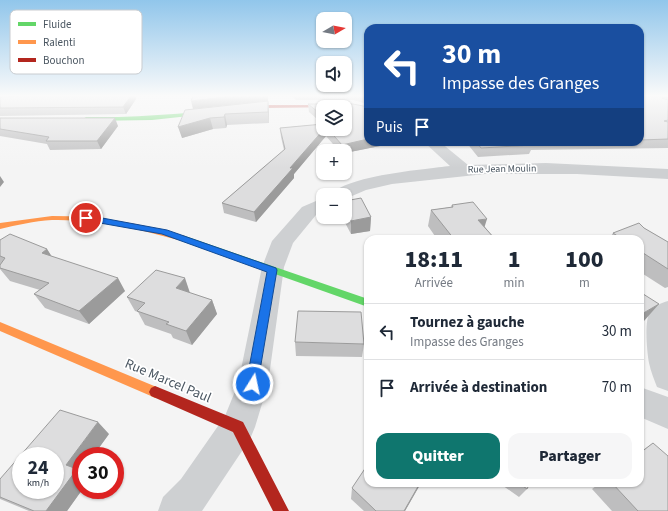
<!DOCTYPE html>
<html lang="fr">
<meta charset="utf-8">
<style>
:root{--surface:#fff;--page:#f6f6f7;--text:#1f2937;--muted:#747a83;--line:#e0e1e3;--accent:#0f766e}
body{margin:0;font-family:"Source Sans 3",sans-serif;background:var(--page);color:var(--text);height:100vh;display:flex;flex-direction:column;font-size:15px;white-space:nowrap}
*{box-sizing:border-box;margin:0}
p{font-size:13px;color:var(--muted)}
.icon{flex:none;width:22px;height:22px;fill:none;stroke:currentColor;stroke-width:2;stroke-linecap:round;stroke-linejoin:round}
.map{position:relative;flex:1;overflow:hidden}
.side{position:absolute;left:364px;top:235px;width:280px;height:252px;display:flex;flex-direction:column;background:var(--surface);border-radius:12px;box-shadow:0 1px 3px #0004}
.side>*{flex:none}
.hud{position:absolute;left:364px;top:24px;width:280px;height:122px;border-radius:12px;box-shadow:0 1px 3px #0004;background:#1a4fa0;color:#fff;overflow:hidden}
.needle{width:26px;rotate:80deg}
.fabs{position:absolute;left:316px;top:12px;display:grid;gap:8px}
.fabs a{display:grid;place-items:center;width:36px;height:36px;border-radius:8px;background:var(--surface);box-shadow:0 1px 3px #0004;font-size:20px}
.speed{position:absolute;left:12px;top:447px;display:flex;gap:8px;font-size:20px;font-weight:700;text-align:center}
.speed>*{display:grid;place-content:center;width:52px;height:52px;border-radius:50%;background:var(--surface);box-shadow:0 1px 3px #0004;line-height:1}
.speed small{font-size:10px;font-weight:400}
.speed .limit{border:6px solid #d22;background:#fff;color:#111}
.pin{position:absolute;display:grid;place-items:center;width:34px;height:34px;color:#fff;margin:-17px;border:2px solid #fff;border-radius:50%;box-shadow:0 1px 4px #0007}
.me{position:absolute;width:44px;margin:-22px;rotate:10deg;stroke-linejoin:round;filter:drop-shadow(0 0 3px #0008)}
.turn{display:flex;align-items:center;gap:14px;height:84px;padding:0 12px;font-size:18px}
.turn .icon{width:52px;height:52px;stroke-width:2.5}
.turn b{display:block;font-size:28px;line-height:34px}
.then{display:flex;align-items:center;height:38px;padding:0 12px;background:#0003;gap:8px;font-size:15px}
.eta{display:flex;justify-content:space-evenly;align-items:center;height:68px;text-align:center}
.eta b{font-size:24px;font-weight:800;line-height:28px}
.action{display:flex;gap:8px;margin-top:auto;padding:8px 12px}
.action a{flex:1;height:46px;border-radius:12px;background:var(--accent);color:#fff;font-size:16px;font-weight:800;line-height:46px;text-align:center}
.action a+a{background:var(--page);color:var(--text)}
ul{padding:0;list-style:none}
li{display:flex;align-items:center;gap:12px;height:56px;padding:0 12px;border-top:1px solid var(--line)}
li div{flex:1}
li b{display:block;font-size:15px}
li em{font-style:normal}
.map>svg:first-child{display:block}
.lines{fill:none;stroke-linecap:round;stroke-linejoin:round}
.street{fill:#ced0d2;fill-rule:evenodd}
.fast{fill:#63d668;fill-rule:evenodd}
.slow{fill:#ff974d;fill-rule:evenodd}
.jam{fill:#b3261e;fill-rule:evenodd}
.wall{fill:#bebebf;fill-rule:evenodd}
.shaded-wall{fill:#9b9b9b}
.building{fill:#ddddde;stroke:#9b9b9b;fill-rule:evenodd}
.route{fill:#1a73e8;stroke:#114b97}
.labels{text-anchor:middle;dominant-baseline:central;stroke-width:3.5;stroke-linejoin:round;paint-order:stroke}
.far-street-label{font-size:10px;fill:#4a5661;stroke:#fff}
.near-street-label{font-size:14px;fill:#4a5661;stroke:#fff}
.key{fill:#fff;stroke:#c9ccd0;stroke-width:1}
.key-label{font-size:11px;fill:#4a5661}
</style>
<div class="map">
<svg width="668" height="511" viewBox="0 0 668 511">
<rect width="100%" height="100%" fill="#f4f4f4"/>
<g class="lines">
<path class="street" d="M424,142H440L468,165L546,163L668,169V179L577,174H485L392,184L366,190L345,199V195H331C344,176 426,169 450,166Z
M323,198V211L316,215L293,243L284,267L268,384L255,427L250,439L202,511H158L163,497L181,479L225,416L238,384L262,267L272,241L302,207Z
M668,301V391L657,387C654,379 651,372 649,363C647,353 644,320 650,312C654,306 661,303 668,301Z
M640,387L668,397V429L640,417Z"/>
<path class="fast" d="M260,105L263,107L262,108L152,120L86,121L83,119L86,117C144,118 202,112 260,105Z
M182,235L368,299V307L179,240L178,238Z"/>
<path class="slow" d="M52,216C98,216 141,223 185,236L186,238L182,241C139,229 97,219 52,220C34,221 17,225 0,229V223Z
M0,322L159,388L161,392L159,396L155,398L151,396L0,331Z"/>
<path class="jam" d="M260,105H353L368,108V112L345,107L258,108L257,107Z
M155,386L243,422L289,511H273L233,432L151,396L149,392L151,388Z"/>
</g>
<path class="wall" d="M22,96H135L136,99L126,114L0,116V97Z
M291,96H368V104L353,100H296Z
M640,96H668V148L531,150L529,154L478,157L466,142H640Z
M268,101L269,123L227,125L226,128L213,129L182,138L185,110L268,101L225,106Z
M308,104H345L390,144L345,153V151H339L326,136L294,174V178L256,222L224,213L222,203L284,150L281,137L280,128L323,124L309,112ZM323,107L345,129H323Z
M0,118L118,126L101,149L50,150L47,144L0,136Z
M345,201L371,217L370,231L351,234L342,217H345Z
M452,205L485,227L495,239H437L428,226L431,210L451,207Z
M644,228L668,242V287L665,288L640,272V239H609L613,233Z
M0,240L47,249L51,256L125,291L89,324L45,308L34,294L40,290L10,281L0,269Z
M190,293L212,300L217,314L192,345L173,338L171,334L145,325L138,312L135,311L127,297Z
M295,342L364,344L362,357L296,356Z
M109,434L93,456H81V490H82L67,511H29L0,499V479Z
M653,443L668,511H612L592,489L600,483H640V452Z
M368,483H421L405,511H364L351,499L352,488Z
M499,483H530L527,489L519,497Z"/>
<path class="shaded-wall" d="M131,96H135L136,99L126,114L123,107Z
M232,96H268V101L193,109L191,101Z
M268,101L269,112V123L268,112Z
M225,114L227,125L226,128L224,117Z
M115,118L118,126L101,149L97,141Z
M210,118L213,129L182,138L178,127Z
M324,129H326V136L294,174V178L256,222L254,212L290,168Z
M368,139V142H390V144L345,153V151H342V145Z
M0,176L4,182L0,187Z
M371,217L370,231L351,234V221Z
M487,219L482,235L478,220Z
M47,249L56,263L42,253Z
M118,278L125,291L89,324L79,311Z
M185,278L190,293L176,288Z
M212,300L217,314L192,345L186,331Z
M659,304L644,321L640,324V315Z
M98,422L109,434L93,456H81V490H82L67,511H46L66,465Z
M420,483H421L405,511H404Z"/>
<path class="building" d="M22,96H131L123,107L0,108V97Z
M193,96H232L191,101Z
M640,96H668V97L662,98L668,100V120L664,121L668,122V139L640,140Z
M268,101V112L225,114L224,117L210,118L178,127L185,110Z
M324,101H344L345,104H353L368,107V139L342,145L328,129H345V107H323V116L308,104H323Z
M0,118H115L97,141H46L49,137L0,129Z
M323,124V129H324L290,168H293L254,212L222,203L285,149L280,128Z
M476,142H529L533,145L481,148Z
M361,198L371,217L351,221L345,210V201Z
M473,202L487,219L478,220L495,239H454L431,210L453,207L452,205Z
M639,223L644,228L668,242V269L640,251V239H622L613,233Z
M10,234L47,249L42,253L118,278L79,311L34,294L49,283L0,268V265L5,258L0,256V240Z
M156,270L185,278L176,288L212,300L186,331L166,324L169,322L137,311L145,303L127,297Z
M640,292L659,304L640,315Z
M298,311L361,312L364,344L295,342Z
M60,410L98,422L66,465L77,469L46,511H34L0,497V479ZM21,456H55V490H21Z
M653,443L668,456V511H638L612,483H640V453Z
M368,464V483H420L404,511H376L352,488Z
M519,483H530L527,489Z"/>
<linearGradient id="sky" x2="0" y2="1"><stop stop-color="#91c6eb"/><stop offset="0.57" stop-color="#fafafa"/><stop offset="1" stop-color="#fafafa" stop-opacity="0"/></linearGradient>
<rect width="668" height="168" fill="url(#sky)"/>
<path class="route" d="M86,215L167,230L276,268L277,270L257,388L253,389L248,388L246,384L267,272L162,234L83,220V216Z"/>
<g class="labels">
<g class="far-street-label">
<text transform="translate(502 169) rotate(-1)">Rue Jean Moulin</text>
</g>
<g class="near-street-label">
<text transform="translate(168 381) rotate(23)">Rue Marcel Paul</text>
</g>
</g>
<rect x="10" y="10" width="132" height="64" rx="6" class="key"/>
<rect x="18" y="22" width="18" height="4" fill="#63d668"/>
<rect x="18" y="40" width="18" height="4" fill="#ff974d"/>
<rect x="18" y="58" width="18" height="4" fill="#b3261e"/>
<g class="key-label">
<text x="43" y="28">Fluide</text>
<text x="43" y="46">Ralenti</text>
<text x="43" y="64">Bouchon</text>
</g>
</svg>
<div class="fabs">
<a><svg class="needle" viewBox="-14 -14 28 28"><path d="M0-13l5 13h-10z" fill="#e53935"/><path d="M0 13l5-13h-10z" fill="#747a83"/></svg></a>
<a><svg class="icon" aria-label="sound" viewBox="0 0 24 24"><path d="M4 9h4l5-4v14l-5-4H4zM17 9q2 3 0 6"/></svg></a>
<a><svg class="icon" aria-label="layers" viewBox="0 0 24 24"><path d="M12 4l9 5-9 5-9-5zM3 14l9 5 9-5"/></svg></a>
<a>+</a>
<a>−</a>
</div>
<div class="speed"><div>24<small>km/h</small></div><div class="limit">30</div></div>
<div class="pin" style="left:86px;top:218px;background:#d93025"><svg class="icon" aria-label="arrive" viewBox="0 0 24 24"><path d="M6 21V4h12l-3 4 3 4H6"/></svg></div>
<svg class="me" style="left:253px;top:384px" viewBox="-20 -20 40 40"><circle r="17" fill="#1a73e8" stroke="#fff" stroke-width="3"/><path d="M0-11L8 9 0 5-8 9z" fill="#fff"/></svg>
<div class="hud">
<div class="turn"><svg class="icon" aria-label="left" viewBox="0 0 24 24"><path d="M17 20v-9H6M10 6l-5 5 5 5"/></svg><div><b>30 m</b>Impasse des Granges</div></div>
<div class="then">Puis<svg class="icon" aria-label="arrive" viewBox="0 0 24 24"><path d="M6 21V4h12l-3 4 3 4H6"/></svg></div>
</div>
<section class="side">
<div class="eta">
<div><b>18:11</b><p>Arrivée</p></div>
<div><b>1</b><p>min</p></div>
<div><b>100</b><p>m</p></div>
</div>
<ul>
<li><svg class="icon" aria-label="left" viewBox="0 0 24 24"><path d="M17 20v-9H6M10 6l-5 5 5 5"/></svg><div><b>Tournez à gauche</b><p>Impasse des Granges</p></div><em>30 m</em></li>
<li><svg class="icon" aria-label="arrive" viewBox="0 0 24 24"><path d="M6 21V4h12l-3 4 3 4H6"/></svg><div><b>Arrivée à destination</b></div><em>70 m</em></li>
</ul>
<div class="action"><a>Quitter</a><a>Partager</a></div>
</section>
</div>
